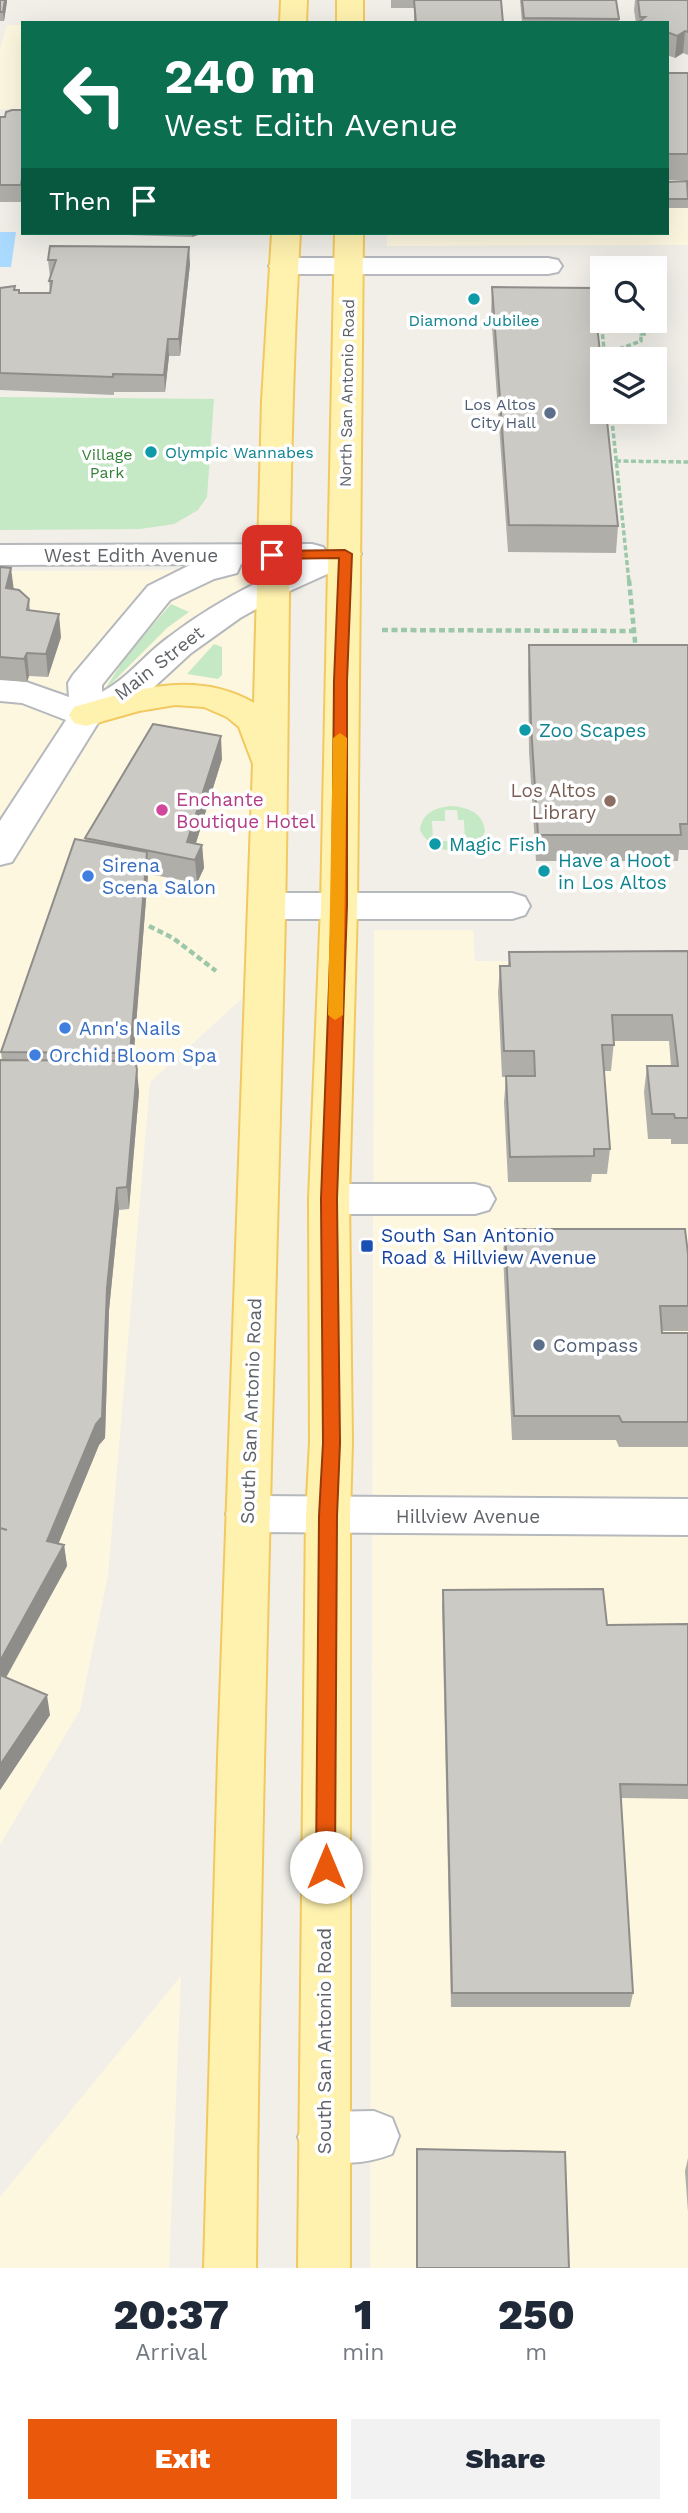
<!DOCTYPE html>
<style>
:root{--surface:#fff;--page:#f2f2f3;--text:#1f2937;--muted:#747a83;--accent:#ea580c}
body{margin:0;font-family:"Work Sans",sans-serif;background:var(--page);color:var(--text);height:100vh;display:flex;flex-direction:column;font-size:26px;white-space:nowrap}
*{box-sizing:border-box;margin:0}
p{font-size:23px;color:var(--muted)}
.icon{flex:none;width:38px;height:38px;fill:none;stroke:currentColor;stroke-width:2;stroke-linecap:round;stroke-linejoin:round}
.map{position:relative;height:2268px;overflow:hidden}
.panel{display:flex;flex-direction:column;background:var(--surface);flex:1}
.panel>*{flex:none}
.hud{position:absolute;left:21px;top:21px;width:648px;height:214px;border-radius:0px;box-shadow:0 7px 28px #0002;background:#0b6e4f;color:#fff;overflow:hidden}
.buttons{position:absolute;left:590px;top:256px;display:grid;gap:14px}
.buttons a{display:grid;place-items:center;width:77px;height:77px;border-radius:0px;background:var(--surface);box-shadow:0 7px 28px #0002;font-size:35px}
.pin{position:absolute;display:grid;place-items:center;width:60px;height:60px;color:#fff;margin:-30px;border-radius:14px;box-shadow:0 4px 10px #0006}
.me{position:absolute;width:77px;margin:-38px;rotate:0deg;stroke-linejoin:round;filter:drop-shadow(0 0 5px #0008)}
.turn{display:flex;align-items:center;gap:24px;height:147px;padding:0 28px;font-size:32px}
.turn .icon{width:91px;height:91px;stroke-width:2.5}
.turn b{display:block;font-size:49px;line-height:60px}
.then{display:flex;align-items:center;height:66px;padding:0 28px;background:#0003;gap:14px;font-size:26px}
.eta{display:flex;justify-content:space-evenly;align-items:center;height:119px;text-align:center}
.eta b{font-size:42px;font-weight:800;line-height:49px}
.primary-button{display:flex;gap:14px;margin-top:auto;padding:14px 28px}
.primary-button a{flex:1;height:80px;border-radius:0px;background:var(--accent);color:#fff;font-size:28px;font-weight:800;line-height:80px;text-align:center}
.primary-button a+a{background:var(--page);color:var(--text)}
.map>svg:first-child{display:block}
.commercial{fill:#fef7e0}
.green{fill:#c5e8c5;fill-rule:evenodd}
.water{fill:#aadaff}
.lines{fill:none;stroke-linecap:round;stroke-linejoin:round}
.minor-casing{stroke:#b5b8bc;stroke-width:4}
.major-casing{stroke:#f2c960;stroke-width:4}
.path-far1{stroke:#9cc7a9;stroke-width:3.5;stroke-dasharray:5 2.5;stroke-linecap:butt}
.path{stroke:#9cc7a9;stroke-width:4.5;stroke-dasharray:6 3.5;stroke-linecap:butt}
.minor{fill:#fff;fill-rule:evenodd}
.major{fill:#fff2af;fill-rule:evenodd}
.wall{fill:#afaea9}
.shaded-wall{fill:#8f8d8a}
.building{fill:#cccac5;stroke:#8f8d8a;stroke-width:2}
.route{fill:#ea580c;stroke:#983908;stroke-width:2}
.slow{fill:#f59e0b}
.culture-dot{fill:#0f9aa8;stroke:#fff;stroke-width:2.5}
.service-dot{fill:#5c6f8a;stroke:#fff;stroke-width:2.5}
.education-dot{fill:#8d6e63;stroke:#fff;stroke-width:2.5}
.hotel-dot{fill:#d1479c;stroke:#fff;stroke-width:2.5}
.shop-dot{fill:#3f7fe0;stroke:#fff;stroke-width:2.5}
.transit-dot{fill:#1a4fb4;stroke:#fff;stroke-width:2.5}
.labels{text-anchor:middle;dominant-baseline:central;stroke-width:7;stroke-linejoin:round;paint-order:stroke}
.far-culture-label{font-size:16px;fill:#0d838f;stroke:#fff}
.far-street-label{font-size:16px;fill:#5f6368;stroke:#fff}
.far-service-label{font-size:16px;fill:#4e5e75;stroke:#fff;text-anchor:end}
.far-park-label{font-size:16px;fill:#348238;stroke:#fff}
.street-label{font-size:19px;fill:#5f6368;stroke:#fff}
.culture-label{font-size:19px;fill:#0d838f;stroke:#fff;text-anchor:start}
.education-label{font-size:19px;fill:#785e54;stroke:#fff;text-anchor:end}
.hotel-label{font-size:19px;fill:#b23c85;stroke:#fff;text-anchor:start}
.shop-label{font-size:19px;fill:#366cbe;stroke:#fff;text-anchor:start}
.transit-label{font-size:19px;fill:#164399;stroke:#fff;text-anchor:start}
.service-label{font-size:19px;fill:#4e5e75;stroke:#fff;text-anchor:start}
</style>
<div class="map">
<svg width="688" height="2268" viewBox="0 0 688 2268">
<rect width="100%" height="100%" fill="#f1efe8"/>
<path class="commercial" d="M7,25H23V109H0V49Z
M667,79H688V245L387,246V233H667Z
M255,570L245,996L150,1082L108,1575L80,1710L0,1845V571Z
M374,930H473L475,961L688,962V2268H370Z
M181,1976L169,2268H0V2197Z"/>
<path class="green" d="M0,397L214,399L207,497L198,510L174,524L140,529L0,530Z
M171,604L189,612L167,628L103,692L127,655Z
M214,644L222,647V675L218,679L187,674Z
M450,806C467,807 483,812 485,831C475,860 432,856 420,830C422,813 435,808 450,806ZM445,810H457L458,820H464L465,841H433L432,821H445Z"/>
<path class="water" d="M0,232H16L11,267H0Z"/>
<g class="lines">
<defs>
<path id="minor" d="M283,258H548L558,260L562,266L558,272L548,274H283L273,272L269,266L273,260Z
M312,544L323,547L326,551L345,544L356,547L361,554L356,561L283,594L240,618L191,653L140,700L98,723L12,862L0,865V821L66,720L22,703L0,701V679L26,682L69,697L68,683L73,675L148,586L192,564L0,565V545ZM241,564H296C251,584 208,607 169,637C145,654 128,678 102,692V685L170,600L214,579L237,573Z
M267,893H512L525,897L530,906L525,915L512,919H267L254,915L249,906L254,897Z
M329,1184H475L489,1188L495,1199L489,1210L475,1214H329L315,1210L309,1199L315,1188Z
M248,1496L688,1499V1535L248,1532L233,1527L226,1514L233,1501Z
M374,2111L392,2118L399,2136L392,2154C365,2165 332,2166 305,2155L298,2137L305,2119L323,2112Z"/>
<path id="major" d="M281,0H307L306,23H280Z
M337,0H363V23H337Z
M272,233H300C286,475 290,717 284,959C273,1395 260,1832 256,2268H204L218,1758L253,764L239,727L227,717L204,707L175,705L139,711L86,726L74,723L69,715L74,707C135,690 195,669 254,703L262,401Z
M335,233H363L357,906L349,1199L352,1442L350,1516V2268H298L306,1516L310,1442L309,1199L321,906Z"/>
</defs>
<use href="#minor" class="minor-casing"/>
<use href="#major" class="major-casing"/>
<path class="path-far1" d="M597,282L605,359
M618,320L640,327L641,334H646
M605,354L641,341V334
M611,411L629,582
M616,461L688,462"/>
<path class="path" d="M629,580L636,651
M382,630L634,631
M149,926L173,938L216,971"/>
<use href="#minor" class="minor"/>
<use href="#major" class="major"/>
</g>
<path class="wall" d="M0,0H7L4,21H0Z
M391,0H501L503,23H414V8H391Z
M520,0H616L619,23H522Z
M635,0H688V55L683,53L675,58L667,55V23H636L634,10Z
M667,73H688V180H667Z
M23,110L22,202H0V117H5Z
M667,182L688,189V208H667Z
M64,233H198V235L192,237Z
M48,260L190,264L180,356H169L165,392H114V395L0,390V288L15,286V290L19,293H50L49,281L50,277Z
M492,287L618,526L616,553L508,552L491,313Z
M0,567L13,589L29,599L30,610L61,637L48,677L29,676L27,682L0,680Z
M529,645H688V850H679L678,861H536L529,752L528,672Z
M222,759L196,843L202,845L204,868L197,883L148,874L133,1061L139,1092L129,1209L119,1210L109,1310L105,1438L99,1445L58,1544L64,1545L67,1566L6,1678L50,1715L0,1790L2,1060L1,1052L85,841V838Z
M688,951V1144H671V1139H648L644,1092L647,1066H671L669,1041H614L611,1071H604L610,1149L607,1174H592L591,1182H508L504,1102L506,1077H502L498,992L500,966H508L509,952Z
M505,1229L688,1254V1331H662V1333H688V1447H619L616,1440H512L503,1255Z
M443,1590L607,1625L688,1624V1799L621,1798L633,1993L630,2007H451L442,1605Z
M417,2149L569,2268H416Z
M688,2158V2212L685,2171Z"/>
<path class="shaded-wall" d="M5,0H7V2L4,21L3,12Z
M685,31L683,53L675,58L677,36Z
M23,172L22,202L21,185Z
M192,233H198V235L192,237Z
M189,247L190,264L180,356L179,339Z
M168,339L169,356L165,392L164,375Z
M11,568L14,591L6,588Z
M59,614L61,637L48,677L46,654Z
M27,653L29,676L27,682L24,659Z
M221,736L222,759L191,859L187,842Z
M202,845L204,868L197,883L195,860Z
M147,852L148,875L132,1076L130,1053Z
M137,1069L139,1092L129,1209L127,1187Z
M117,1188L119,1210L109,1310L105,1438L99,1445L51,1562L47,1541L107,1288Z
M64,1545L67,1566L0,1688V1661Z
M47,1695L50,1715L0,1790V1765Z"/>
<path class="building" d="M0,0H5L3,12H0Z
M414,0H501L503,23H416Z
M522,0H616L619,19L524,18Z
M638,0H688V32L685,31L677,36L667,32V23H643L640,21L645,17H640Z
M667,73H688V154H667Z
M12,110H23V172L21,185H0V117H5L6,112Z
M687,181L688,199H667V182Z
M50,246L189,247L179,339H168L164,375L113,374V377L0,373V288L15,286L14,290H19V293H50L52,281H49L56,260H48Z
M492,287L593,288L602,371V411H606L618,526L509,525Z
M0,567L11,568L6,588L19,590L29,599L27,610L59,614L46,654L27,653L24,659L0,657Z
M529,645H688V824H680L681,835H538L531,725Z
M153,724L221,736L187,842L202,845L195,860L85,838Z
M75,839L147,852L130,1053L1,1052Z
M688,951V1118H675L674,1114H652L647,1066H678L672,1015H612L614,1045H602L610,1149H594V1156L510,1157L506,1076H535L534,1051H504L500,966H510L509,952Z
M0,1060L135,1061L137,1069L127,1187L117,1188L107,1288L102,1417L96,1424L47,1541L64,1545L0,1661V1528L7,1530L0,1528Z
M505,1229H685L688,1254V1306H660L662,1333H688V1422H622L619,1416H514Z
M603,1589L607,1625L688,1624V1785L620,1784L633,1993H452L443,1590Z
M0,1675L47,1695L0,1765Z
M417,2149L565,2152L569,2268H417Z"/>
<path class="route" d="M345,550L352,554L347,681V906L337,1199L340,1443L337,1516L335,1867L332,1873L326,1876L319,1873L316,1867L319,1516L323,1443L321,1199L332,906L334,681L339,558L272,559L266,555L272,551Z"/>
<path class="slow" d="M340,733L347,738L343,1015L335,1020L328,1015L333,738Z"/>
<g class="culture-dot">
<circle cx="474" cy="299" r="7"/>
<circle cx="151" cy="452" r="7"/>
<circle cx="525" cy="730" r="7"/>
<circle cx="435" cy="844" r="7"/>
<circle cx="544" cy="871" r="7"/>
</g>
<g class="service-dot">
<circle cx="550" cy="413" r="7"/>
<circle cx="539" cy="1345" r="7"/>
</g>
<circle class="education-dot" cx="610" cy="801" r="7"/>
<circle class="hotel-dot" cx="162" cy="810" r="7"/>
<g class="shop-dot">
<circle cx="88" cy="876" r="7"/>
<circle cx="65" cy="1028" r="7"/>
<circle cx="35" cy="1055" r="7"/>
</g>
<rect class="transit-dot" x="360" y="1239" width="14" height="14" rx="3.5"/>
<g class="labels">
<g class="far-culture-label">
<text x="474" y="320">Diamond Jubilee</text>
<text x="165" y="452" text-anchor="start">Olympic Wannabes</text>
</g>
<g class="far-street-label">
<text transform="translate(347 393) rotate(-89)">North San Antonio Road</text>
</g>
<g class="far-service-label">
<text x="536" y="404">Los Altos<tspan x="536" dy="18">City Hall</tspan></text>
</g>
<g class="far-park-label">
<text x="107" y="454">Village<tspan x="107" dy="18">Park</tspan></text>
</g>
<g class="street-label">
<text x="131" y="555">West Edith Avenue</text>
<text transform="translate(159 663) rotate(-38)">Main Street</text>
<text transform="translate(251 1411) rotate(-88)">South San Antonio Road</text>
<text x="468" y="1516">Hillview Avenue</text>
<text transform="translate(324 2041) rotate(-90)">South San Antonio Road</text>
</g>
<g class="culture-label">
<text x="539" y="730">Zoo Scapes</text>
<text x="449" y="844">Magic Fish</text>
<text x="558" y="860">Have a Hoot<tspan x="558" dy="22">in Los Altos</tspan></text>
</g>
<g class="education-label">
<text x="596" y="790">Los Altos<tspan x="596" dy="22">Library</tspan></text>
</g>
<g class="hotel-label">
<text x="176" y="799">Enchante<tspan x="176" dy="22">Boutique Hotel</tspan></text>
</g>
<g class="shop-label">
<text x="102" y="865">Sirena<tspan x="102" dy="22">Scena Salon</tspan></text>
<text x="79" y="1028">Ann's Nails</text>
<text x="49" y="1055">Orchid Bloom Spa</text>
</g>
<g class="transit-label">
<text x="381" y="1235">South San Antonio<tspan x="381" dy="22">Road &amp; Hillview Avenue</tspan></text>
</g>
<g class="service-label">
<text x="553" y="1345">Compass</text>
</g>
</g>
</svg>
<div class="buttons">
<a><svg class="icon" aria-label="search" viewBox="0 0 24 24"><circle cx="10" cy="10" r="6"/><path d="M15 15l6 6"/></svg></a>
<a><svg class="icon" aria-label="layers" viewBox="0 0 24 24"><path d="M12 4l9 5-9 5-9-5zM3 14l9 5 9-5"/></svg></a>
</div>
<div class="pin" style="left:272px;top:555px;background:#d93025"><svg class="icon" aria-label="arrive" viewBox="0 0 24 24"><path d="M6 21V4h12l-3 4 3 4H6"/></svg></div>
<svg class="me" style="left:326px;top:1867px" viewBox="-20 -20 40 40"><circle r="19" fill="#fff"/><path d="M0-13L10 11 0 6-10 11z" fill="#ea580c"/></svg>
<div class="hud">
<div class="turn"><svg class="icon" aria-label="left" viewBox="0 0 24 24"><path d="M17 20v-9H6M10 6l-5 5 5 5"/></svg><div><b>240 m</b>West Edith Avenue</div></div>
<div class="then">Then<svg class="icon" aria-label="arrive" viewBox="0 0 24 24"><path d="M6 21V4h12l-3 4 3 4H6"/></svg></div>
</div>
</div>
<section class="panel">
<div class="eta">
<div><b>20:37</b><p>Arrival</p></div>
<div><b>1</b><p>min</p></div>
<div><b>250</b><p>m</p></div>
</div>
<div class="primary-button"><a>Exit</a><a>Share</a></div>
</section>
